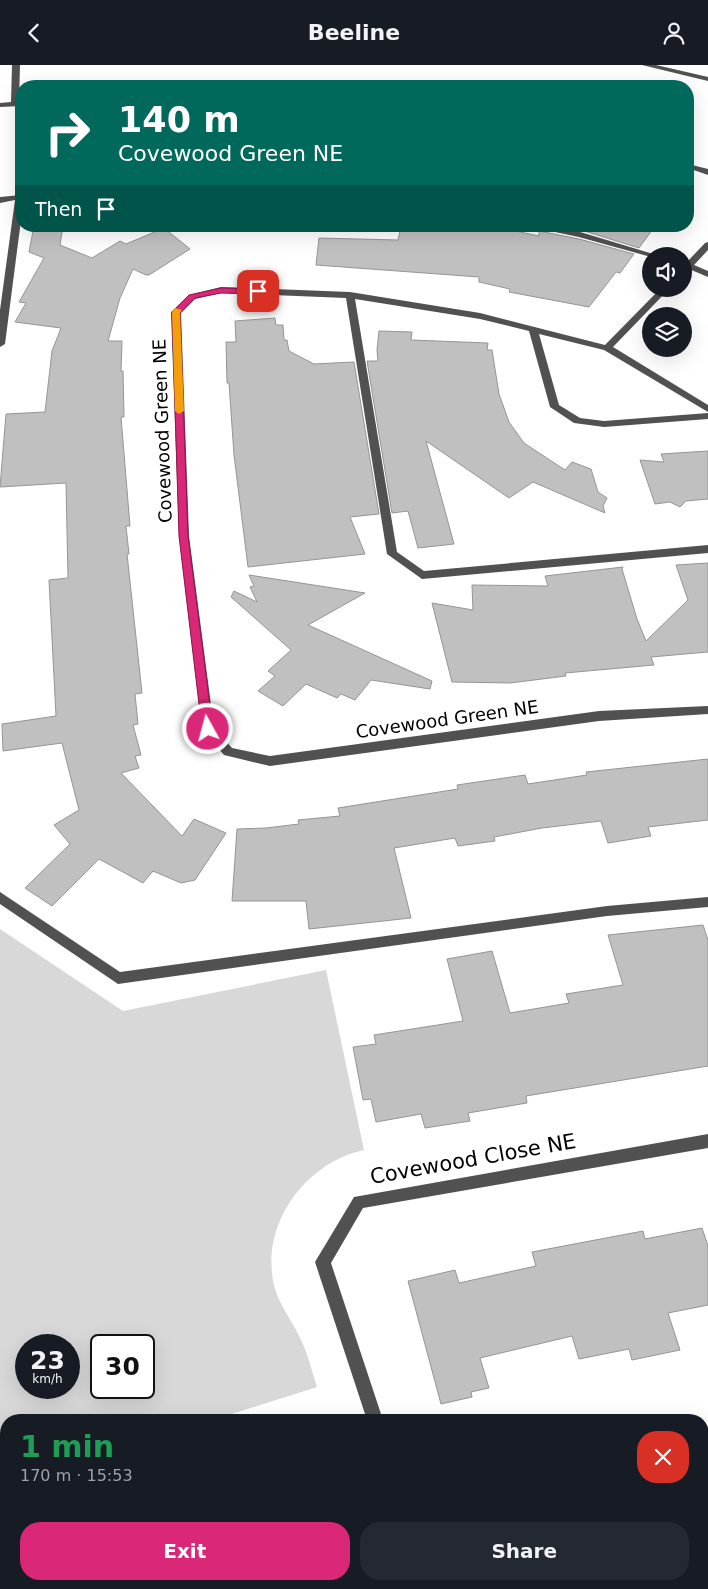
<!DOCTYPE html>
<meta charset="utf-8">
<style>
:root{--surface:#171b24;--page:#242831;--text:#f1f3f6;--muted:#9ea1a6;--accent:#db2777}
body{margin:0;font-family:"DejaVu Sans",sans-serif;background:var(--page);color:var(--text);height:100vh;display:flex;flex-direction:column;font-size:19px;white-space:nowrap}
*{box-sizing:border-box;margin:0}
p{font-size:16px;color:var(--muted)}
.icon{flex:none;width:28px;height:28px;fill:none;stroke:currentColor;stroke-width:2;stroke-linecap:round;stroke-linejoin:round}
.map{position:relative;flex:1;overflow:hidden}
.sheet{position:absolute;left:0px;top:1349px;width:709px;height:176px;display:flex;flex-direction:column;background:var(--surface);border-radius:20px 20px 0 0;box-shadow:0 5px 20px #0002}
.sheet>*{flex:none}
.top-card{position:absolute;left:15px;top:15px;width:679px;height:152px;border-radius:20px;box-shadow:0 5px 20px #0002;background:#00695c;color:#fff;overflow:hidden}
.fabs{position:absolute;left:642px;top:182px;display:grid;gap:10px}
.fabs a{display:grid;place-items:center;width:50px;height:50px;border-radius:50%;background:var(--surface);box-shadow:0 5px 20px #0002;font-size:25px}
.speed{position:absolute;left:15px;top:1269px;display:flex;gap:10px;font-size:25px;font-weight:700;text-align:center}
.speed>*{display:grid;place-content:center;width:65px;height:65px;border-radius:50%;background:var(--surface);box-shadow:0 5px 20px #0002;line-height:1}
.speed small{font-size:12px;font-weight:400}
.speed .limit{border:2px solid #111;border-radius:8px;background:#fff;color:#111}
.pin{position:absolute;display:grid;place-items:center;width:42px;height:42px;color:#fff;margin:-21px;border-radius:10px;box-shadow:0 2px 8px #0006}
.me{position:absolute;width:55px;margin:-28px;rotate:353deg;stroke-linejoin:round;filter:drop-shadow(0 0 4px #0008)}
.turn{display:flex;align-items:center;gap:18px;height:105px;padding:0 20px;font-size:22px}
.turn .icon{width:65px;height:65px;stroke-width:2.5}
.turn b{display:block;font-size:35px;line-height:42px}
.then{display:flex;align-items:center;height:48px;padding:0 20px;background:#0003;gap:10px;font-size:19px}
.round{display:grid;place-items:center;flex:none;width:52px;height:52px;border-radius:20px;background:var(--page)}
.head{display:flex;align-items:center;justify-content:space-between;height:85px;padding:0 20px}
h1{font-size:30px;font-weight:800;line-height:38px;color:#1e9e55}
.button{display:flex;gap:10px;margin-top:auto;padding:10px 20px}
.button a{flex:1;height:58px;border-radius:20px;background:var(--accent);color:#fff;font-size:20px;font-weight:800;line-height:58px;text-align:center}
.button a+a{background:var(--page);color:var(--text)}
header{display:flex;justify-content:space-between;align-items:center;height:65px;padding:0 20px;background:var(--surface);font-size:22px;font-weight:800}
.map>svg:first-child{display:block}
.green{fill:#d8d8d8;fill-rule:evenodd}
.building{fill:#c0c0c0;stroke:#959595}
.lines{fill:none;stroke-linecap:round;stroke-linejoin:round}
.minor{fill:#515151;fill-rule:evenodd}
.route{fill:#db2777;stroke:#8e194d}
.slow{fill:#f59e0b}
.labels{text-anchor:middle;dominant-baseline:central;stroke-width:4;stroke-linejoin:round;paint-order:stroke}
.street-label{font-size:18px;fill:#000;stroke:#fff}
.near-street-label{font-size:21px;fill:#000;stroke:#fff}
</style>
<header><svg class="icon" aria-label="back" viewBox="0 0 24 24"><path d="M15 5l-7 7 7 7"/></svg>Beeline<svg class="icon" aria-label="person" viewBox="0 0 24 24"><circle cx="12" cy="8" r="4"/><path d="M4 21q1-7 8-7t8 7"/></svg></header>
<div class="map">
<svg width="708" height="1524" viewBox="0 0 708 1524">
<rect width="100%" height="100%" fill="#fff"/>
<path class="green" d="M0,864L123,946L326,905L364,1085C304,1098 258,1162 275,1224C281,1243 293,1257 301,1275C308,1289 312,1307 317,1322L213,1355H6V1370L0,1367ZM26,1280H69V1322H26ZM101,1280H144V1322H101Z"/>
<path class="building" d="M34,161H63L60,180L92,193L120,176L126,179L164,163L190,184L149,210H146L133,204L120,233L108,276H122L121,306H123L124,352H121L130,461H126L129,489H127L142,628L135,629L138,659L133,660L141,690L135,691L139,703L121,708L182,771L194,754L226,768L195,815L181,818L153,806L143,818L99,794L52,841L25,823L70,779L54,760L79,745L62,678L3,686L2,659L56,651L49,515L68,513L66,418L0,422L6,349L45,347L52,286L61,263L15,257L26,238L19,237L44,193L29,187Z
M401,161H492L539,171V166L579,174L634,189L620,208L616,207L589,242L509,227L510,224L479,217V212L316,200L319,173L398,175Z
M558,161H655L639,183L581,165Z
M275,253L276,260H283L284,275H287L289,286L314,299L354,297L379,449L350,452L365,489L248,502L234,390L229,318H227L226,277H236L235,256Z
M379,266L412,267L411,275L488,278L487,285H492L499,329L509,357L524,378L565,405L572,397L591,404L598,427L607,433L603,441L605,448L533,417L509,433L426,376L454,479L418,483L408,446L392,448L367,296H378L377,285Z
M708,386V434L686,436L680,442L670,437L655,439L640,395L664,397L661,389Z
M708,498V587L651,592L654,600L565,608L566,611L510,618L452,617L432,538L473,545L472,520L548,521L545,511L623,502L622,504L637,554L646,576L688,535L676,500Z
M249,510L365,528L308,560L432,616L430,624L371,615L355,635L341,629L337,633L306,619L283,641L258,626L275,611L268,606L291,585L231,532L234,526L257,537L250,522L254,521Z
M708,694V755L648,762L651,771L608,778L601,756L542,763L494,772L495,776L458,781L455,773L394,783L411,853L309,864L306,836H232L237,764L266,763L299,759L298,755L340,751L338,743L458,724L457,720L525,710L528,719L587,710L586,707Z
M703,860L708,875V1001L526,1031L527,1038L468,1048L470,1056L425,1063L421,1049L376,1057L371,1034L363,1035L353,982L376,979L374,970L463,956L447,894L492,886L510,948L569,938L566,929L623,920L608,870Z
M702,1163L708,1181V1240L668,1248L680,1285L632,1295L629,1284L579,1294L572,1271L480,1293L489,1323L471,1327L472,1332L441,1339L408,1216L455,1205L459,1218L536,1201L532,1187L643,1166L645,1174Z"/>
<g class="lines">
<path class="minor" d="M12,0H20L19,37H21V41L0,42V38L11,37Z
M642,0H656L708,12V16Z
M688,99L708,104V110L688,103Z
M21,130V155L5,279L0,282V245L15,135L0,138V132Z
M526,161H546L580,167L660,191L651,192L579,172Z
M708,177V185L694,200L708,206V212L689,204L684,208V196L687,197L705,178Z
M221,222L350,227L480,248L605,280L660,224H669L613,282L708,340V347L604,285L539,269L559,340L580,353L604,356L708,348V354L604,362L574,358L550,342L529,266L480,254L355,234L397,487L424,506L708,480V488L422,514L387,489L346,233L221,228L195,234L181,248L189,471L214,663L232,683L270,691L599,646L708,641V649L599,656L270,701L224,690L202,664L179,471L171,247L189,230Z
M0,827L120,907L607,841L708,832V842L607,851L118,919L0,839Z
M708,1069V1083L363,1143L331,1198L383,1355H367L315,1197L354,1132Z
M0,1384L6,1386V1403L0,1401Z
M708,1384V1400L702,1401V1385Z
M66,1519H84L85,1524H67Z
M423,1519H441L443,1524H425Z"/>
</g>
<path class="route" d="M221,223L258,224L262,226L258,229L221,228L195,233L180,248L188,471L213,664L208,668L202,664L179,471L172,247L189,230Z"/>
<path class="slow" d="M175,243L182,245L180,248L184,346L179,349L175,346L172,247Z"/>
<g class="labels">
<g class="street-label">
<text transform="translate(162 366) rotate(-92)">Covewood Green NE</text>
<text transform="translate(447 654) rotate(-8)">Covewood Green NE</text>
</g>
<g class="near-street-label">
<text transform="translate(473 1094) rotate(-10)">Covewood Close NE</text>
</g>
</g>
</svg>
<div class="fabs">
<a><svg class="icon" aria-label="sound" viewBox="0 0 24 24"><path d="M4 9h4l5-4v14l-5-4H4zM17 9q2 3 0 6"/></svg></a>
<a><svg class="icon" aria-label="layers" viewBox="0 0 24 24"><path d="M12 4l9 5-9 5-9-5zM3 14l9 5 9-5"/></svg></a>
</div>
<div class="speed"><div>23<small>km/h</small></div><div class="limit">30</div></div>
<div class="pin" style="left:258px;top:226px;background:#d93025"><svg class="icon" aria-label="arrive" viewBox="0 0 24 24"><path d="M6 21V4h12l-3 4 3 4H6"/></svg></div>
<svg class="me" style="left:208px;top:664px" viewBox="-20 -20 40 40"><circle r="17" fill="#db2777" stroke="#fff" stroke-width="3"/><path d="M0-11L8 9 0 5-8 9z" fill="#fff"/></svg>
<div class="top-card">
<div class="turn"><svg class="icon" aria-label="right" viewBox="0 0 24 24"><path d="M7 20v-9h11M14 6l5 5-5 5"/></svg><div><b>140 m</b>Covewood Green NE</div></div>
<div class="then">Then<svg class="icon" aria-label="arrive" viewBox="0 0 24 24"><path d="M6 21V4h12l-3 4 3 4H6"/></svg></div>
</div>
<section class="sheet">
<div class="head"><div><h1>1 min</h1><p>170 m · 15:53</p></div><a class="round" style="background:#d93025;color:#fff"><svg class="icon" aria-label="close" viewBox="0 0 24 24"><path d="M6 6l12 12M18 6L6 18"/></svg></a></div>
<div class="button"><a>Exit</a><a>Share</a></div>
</section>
</div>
